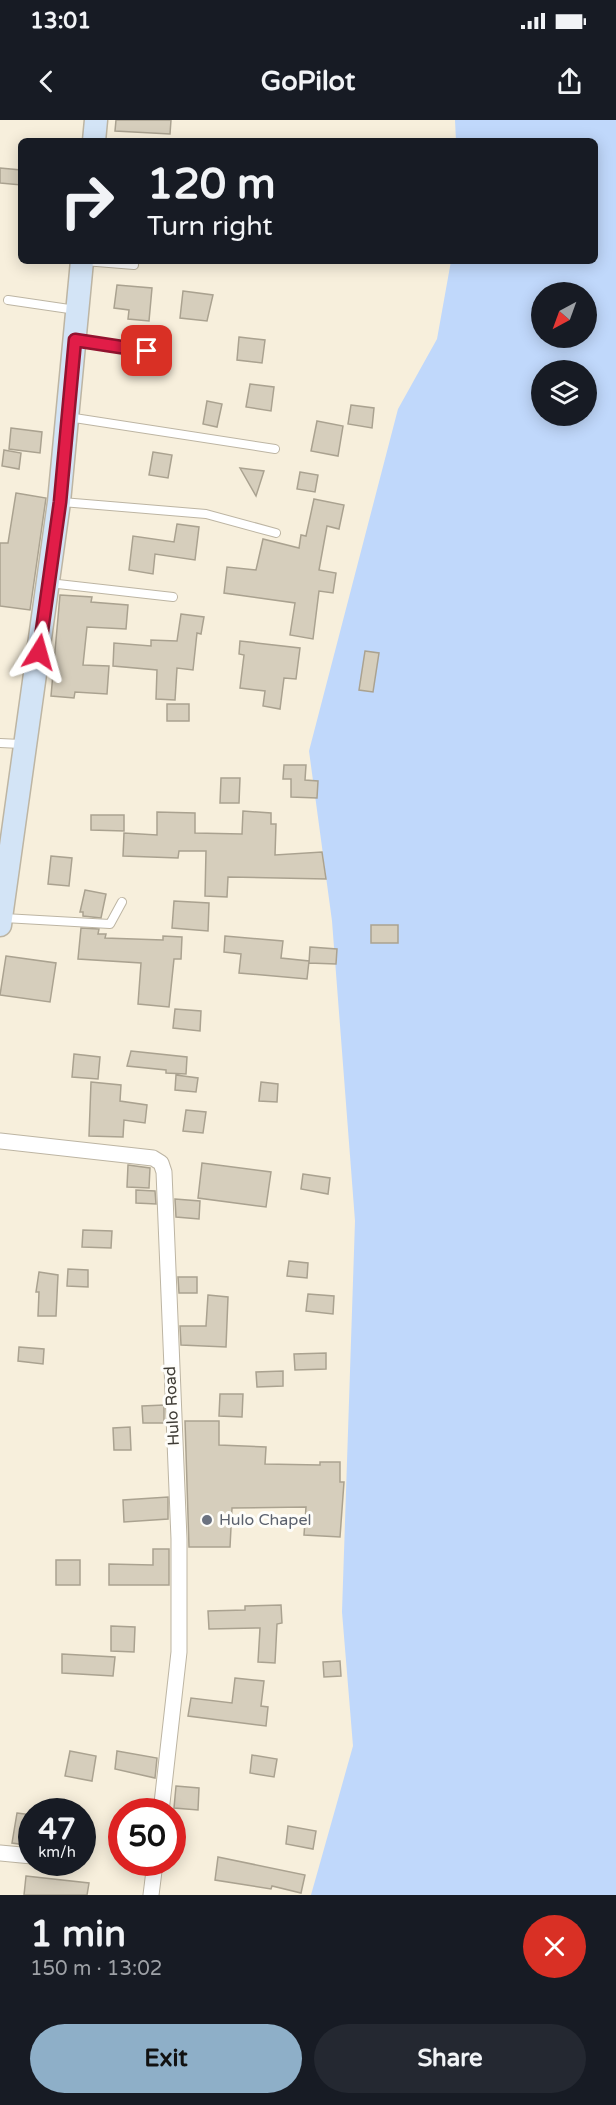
<!DOCTYPE html>
<meta charset="utf-8">
<style>
:root{--surface:#171b24;--page:#242831;--text:#f1f3f6;--muted:#9ea1a6;--accent:#8eafc8}
body{margin:0;font-family:"Varela Round",sans-serif;background:var(--page);color:var(--text);height:100vh;display:flex;flex-direction:column;font-size:22px;white-space:nowrap}
*{box-sizing:border-box;margin:0}
p{font-size:20px;color:var(--muted)}
.icon{flex:none;width:33px;height:33px;fill:none;stroke:currentColor;stroke-width:2;stroke-linecap:round;stroke-linejoin:round}
.map{position:relative;height:1775px;overflow:hidden}
.side{display:flex;flex-direction:column;background:var(--surface);flex:1}
.side>*{flex:none}
.hud{position:absolute;left:18px;top:18px;width:580px;height:126px;border-radius:9px;box-shadow:0 3px 15px #0003;background:#171b24;color:var(--text);overflow:hidden}
.needle{width:39px;rotate:221deg}
.fabs{position:absolute;left:531px;top:162px;display:grid;gap:12px}
.fabs a{display:grid;place-items:center;width:66px;height:66px;border-radius:50%;background:var(--surface);box-shadow:0 3px 15px #0003;font-size:30px}
.speed{position:absolute;left:18px;top:1678px;display:flex;gap:12px;font-size:30px;font-weight:700;text-align:center}
.speed>*{display:grid;place-content:center;width:78px;height:78px;border-radius:50%;background:var(--surface);box-shadow:0 3px 15px #0003;line-height:1}
.speed small{font-size:15px;font-weight:400}
.speed .limit{border:9px solid #d22;background:#fff;color:#111}
.pin{position:absolute;display:grid;place-items:center;width:51px;height:51px;color:#fff;margin:-26px;border-radius:12px;box-shadow:0 3px 9px #0006}
.me{position:absolute;width:66px;margin:-33px;rotate:8deg;stroke-linejoin:round;filter:drop-shadow(0 0 4px #0008)}
.turn{display:flex;align-items:center;gap:21px;height:126px;padding:0 30px;font-size:27px}
.turn .icon{width:78px;height:78px;stroke-width:2.5}
.turn b{display:block;font-size:42px;line-height:51px}
.round{display:grid;place-items:center;flex:none;width:63px;height:63px;border-radius:32px;background:var(--page)}
.summary{display:flex;align-items:center;justify-content:space-between;height:102px;padding:0 30px}
h1{font-size:36px;font-weight:700;line-height:45px}
.action{display:flex;gap:12px;margin-top:auto;padding:12px 30px}
.action a{flex:1;height:69px;border-radius:36px;background:var(--accent);color:#111;font-size:24px;font-weight:700;line-height:69px;text-align:center}
.action a+a{background:var(--page);color:var(--text)}
.status{display:flex;justify-content:space-between;align-items:center;height:42px;padding:0 30px;background:var(--surface);direction:ltr}
.status svg{height:16px;fill:currentColor}
header{display:flex;justify-content:space-between;align-items:center;height:78px;padding:0 30px;background:var(--surface);font-size:27px;font-weight:700}
.map>svg:first-child{display:block}
.water{fill:#c0d8fb;fill-rule:evenodd}
.building{fill:#d6cebc;stroke:#aaa290;stroke-width:1.5}
.lines{fill:none;stroke-linecap:round;stroke-linejoin:round}
.service-casing{stroke:#bdb5a3;stroke-width:10}
.minor-casing{stroke:#bdb5a3;stroke-width:17}
.secondary-casing{stroke:#bdb5a3;stroke-width:25}
.service{stroke:#fff;stroke-width:8}
.minor{stroke:#fff;stroke-width:15}
.secondary{stroke:#d3e4f6;stroke-width:22}
.route-casing{stroke:#92132f;stroke-width:15}
.route{stroke:#e11d48;stroke-width:10}
.worship-dot{fill:#6b7280;stroke:#fefdf9;stroke-width:2}
.labels{text-anchor:middle;dominant-baseline:central;stroke-width:6;stroke-linejoin:round;paint-order:stroke}
.street-label{font-size:16px;fill:#3f3c35;stroke:#fefdf9}
.worship-label{font-size:16px;fill:#5b616d;stroke:#fefdf9;text-anchor:start}
</style>
<div class="status"><b>13:01</b><svg viewBox="0 0 49 12"><path d="M0 12V9h3v3zM5 12V6h3v6zM10 12V3h3v9zM15 12V0h3v12zM26 1h20v11H26zM47 4h2v5h-2z"/></svg></div>
<header><svg class="icon" aria-label="back" viewBox="0 0 24 24"><path d="M15 5l-7 7 7 7"/></svg>GoPilot<svg class="icon" aria-label="share" viewBox="0 0 24 24"><path d="M12 15V3M7 8l5-5 5 5M5 13v7h14v-7"/></svg></header>
<div class="map">
<svg width="616" height="1775" viewBox="0 0 616 1775">
<rect width="100%" height="100%" fill="#f7efdc"/>
<path class="water" d="M455,0H616V1775H311L353,1626L342,1492L355,1101L332,801L309,631L398,289L437,219L451,141H596V21H456ZM542,172H586V218H542ZM542,250H586V296H542Z"/>
<path class="building" d="M116,0H171L170,14L115,11Z
M0,48L21,50V65L0,63Z
M117,165L152,168L149,201L128,199L129,190L114,188Z
M183,171L213,175L207,201L180,198Z
M239,217L265,220L262,243L237,240Z
M250,264L274,267L271,291L246,287Z
M207,281L222,284L217,307L203,304Z
M351,285L374,288L372,308L348,304Z
M317,301L343,306L338,336L311,331Z
M11,308L42,312L40,333L9,329Z
M4,330L21,333L19,349L2,346Z
M153,332L172,335L168,358L149,355Z
M240,348L264,351L256,376Z
M300,352L318,355L315,372L297,369Z
M16,373L46,378L30,490L0,486V423H8Z
M314,379L344,385L339,409L327,406L319,450L336,453L333,473L319,471L313,519L290,515L295,483L224,473L227,447L256,450L263,419L299,428L301,415L306,416Z
M177,404L199,407L195,440L155,434L153,454L129,450L133,416L174,422Z
M60,475L92,477L91,482L128,485L126,509L87,507L83,545L109,546L107,574L75,572L74,578L51,576Z
M181,494L204,497L201,514L197,513L193,550L177,548L175,580L156,579L157,550L113,546L114,523L151,526V520L177,521Z
M240,521L300,528L296,559L284,558L280,589L263,586L265,571L240,568L244,535L239,534Z
M365,531L379,533L373,572L359,570Z
M167,584H189V601H167Z
M284,645H306L305,660L318,661L317,678L291,677V659H283Z
M221,658H240L239,683H220Z
M243,691L271,693V704H276L275,735L322,732L326,759L228,757L227,777L205,776L206,731H179L178,738L123,736L124,713L157,715V692L195,693V713L242,714Z
M91,695H124V711L91,710Z
M51,736L72,738L69,766L48,764Z
M85,770L106,774L101,798L83,796V792H80Z
M174,781L209,783L208,811L172,808Z
M371,805H398V823H371Z
M81,808L99,809L98,814H106L105,818L163,820V816L182,817L181,839H174L169,887L138,884L141,843L78,839Z
M225,816L283,821L281,838L309,841L307,859L239,853L241,834L224,832Z
M310,827L337,829L336,844L309,843Z
M6,836L56,843L50,882L0,875Z
M175,889L201,891L200,911L173,908Z
M131,931L187,937L186,954L166,953V950L127,946Z
M74,934L100,937L98,959L72,957Z
M176,955L198,958L196,972L175,970Z
M91,962L121,965L120,981L147,985L145,1003L124,1000L123,1017L89,1016Z
M261,962L278,964L277,982L259,981Z
M186,990L206,992L203,1013L183,1011Z
M202,1043L271,1052L266,1087L198,1078Z
M128,1045L150,1048L149,1068L127,1067Z
M303,1054L330,1058L328,1074L301,1069Z
M136,1070L155,1071L156,1084L136,1083Z
M175,1079L200,1081L199,1099L176,1097Z
M83,1110L112,1111L111,1128L82,1127Z
M289,1141L308,1143L307,1158L287,1156Z
M68,1149L88,1150V1167L67,1166Z
M39,1152L58,1155L56,1196H38L39,1172H36Z
M178,1157H197V1173H179Z
M308,1174L334,1176L333,1194L306,1191Z
M208,1175L228,1177L226,1227L181,1225L180,1206H206Z
M19,1227L44,1229L43,1244L18,1241Z
M326,1233V1249L295,1250L294,1234Z
M283,1251V1266L257,1267L256,1252Z
M220,1274H243L242,1297L219,1296Z
M164,1285V1303H143L142,1286Z
M185,1301H219V1325L266,1327L265,1344L320,1345V1342H340V1362H344L340,1417L304,1415L306,1387L232,1388L230,1427H189Z
M130,1307L131,1330H114L113,1308Z
M168,1377V1399L124,1402L123,1380Z
M153,1429H169V1465H109V1444L153,1445Z
M56,1440H80V1465H56Z
M281,1485L282,1503L277,1504L275,1543L258,1542L260,1508L209,1509L208,1491L245,1490V1486Z
M111,1506L135,1507L134,1532L111,1531Z
M62,1534L115,1537L113,1556L62,1553Z
M340,1541L341,1556L324,1557L323,1542Z
M235,1558L264,1561L261,1586L268,1587L266,1606L188,1596L191,1578L232,1583Z
M70,1631L96,1636L92,1661L65,1656Z
M117,1631L157,1638L155,1658L115,1649Z
M252,1635L277,1639L274,1657L250,1653Z
M176,1666L199,1668L198,1690L174,1688Z
M17,1693L32,1695V1726L12,1723Z
M288,1706L316,1711L313,1729L286,1724Z
M218,1737L305,1755L301,1773L272,1766L271,1769L215,1760Z
M26,1756L89,1763L87,1775H24Z"/>
<g class="lines">
<defs>
<path id="service" d="M84,141L134,145
M8,180L76,190
M76,221L147,231
M68,297L275,329
M62,382L206,394L276,413
M49,463L173,477
M0,623L21,624
M4,798L110,804L122,782"/>
<path id="minor" d="M0,1021L153,1038L161,1043L164,1052L179,1419V1532L161,1692
M0,1733L32,1736
M151,1775L155,1743"/>
<path id="secondary" d="M94,21L96,0
M0,805L59,382L82,141"/>
</defs>
<use href="#service" class="service-casing"/>
<use href="#minor" class="minor-casing"/>
<use href="#secondary" class="secondary-casing"/>
<use href="#service" class="service"/>
<use href="#minor" class="minor"/>
<use href="#secondary" class="secondary"/>
</g>
<g class="lines">
<defs>
<path id="route" d="M39,532L60,382L75,220L147,231"/>
</defs>
<use href="#route" class="route-casing"/>
<use href="#route" class="route"/>
</g>
<circle class="worship-dot" cx="207" cy="1400" r="6"/>
<g class="labels">
<g class="street-label">
<text transform="translate(172 1286) rotate(-93)">Hulo Road</text>
</g>
<g class="worship-label">
<text x="219" y="1400">Hulo Chapel</text>
</g>
</g>
</svg>
<div class="fabs">
<a><svg class="needle" viewBox="-14 -14 28 28"><path d="M0-13l5 13h-10z" fill="#e53935"/><path d="M0 13l5-13h-10z" fill="#9ea1a6"/></svg></a>
<a><svg class="icon" aria-label="layers" viewBox="0 0 24 24"><path d="M12 4l9 5-9 5-9-5zM3 14l9 5 9-5"/></svg></a>
</div>
<div class="speed"><div>47<small>km/h</small></div><div class="limit">50</div></div>
<div class="pin" style="left:147px;top:231px;background:#d93025"><svg class="icon" aria-label="arrive" viewBox="0 0 24 24"><path d="M6 21V4h12l-3 4 3 4H6"/></svg></div>
<svg class="me" style="left:39px;top:532px" viewBox="-20 -20 40 40"><path d="M0-17L14 15 0 8-14 15z" fill="#e11d48" stroke="#fff" stroke-width="4"/></svg>
<div class="hud">
<div class="turn"><svg class="icon" aria-label="right" viewBox="0 0 24 24"><path d="M7 20v-9h11M14 6l5 5-5 5"/></svg><div><b>120 m</b>Turn right</div></div>
</div>
</div>
<section class="side">
<div class="summary"><div><h1>1 min</h1><p>150 m · 13:02</p></div><a class="round" style="background:#d93025;color:#fff"><svg class="icon" aria-label="close" viewBox="0 0 24 24"><path d="M6 6l12 12M18 6L6 18"/></svg></a></div>
<div class="action"><a>Exit</a><a>Share</a></div>
</section>
